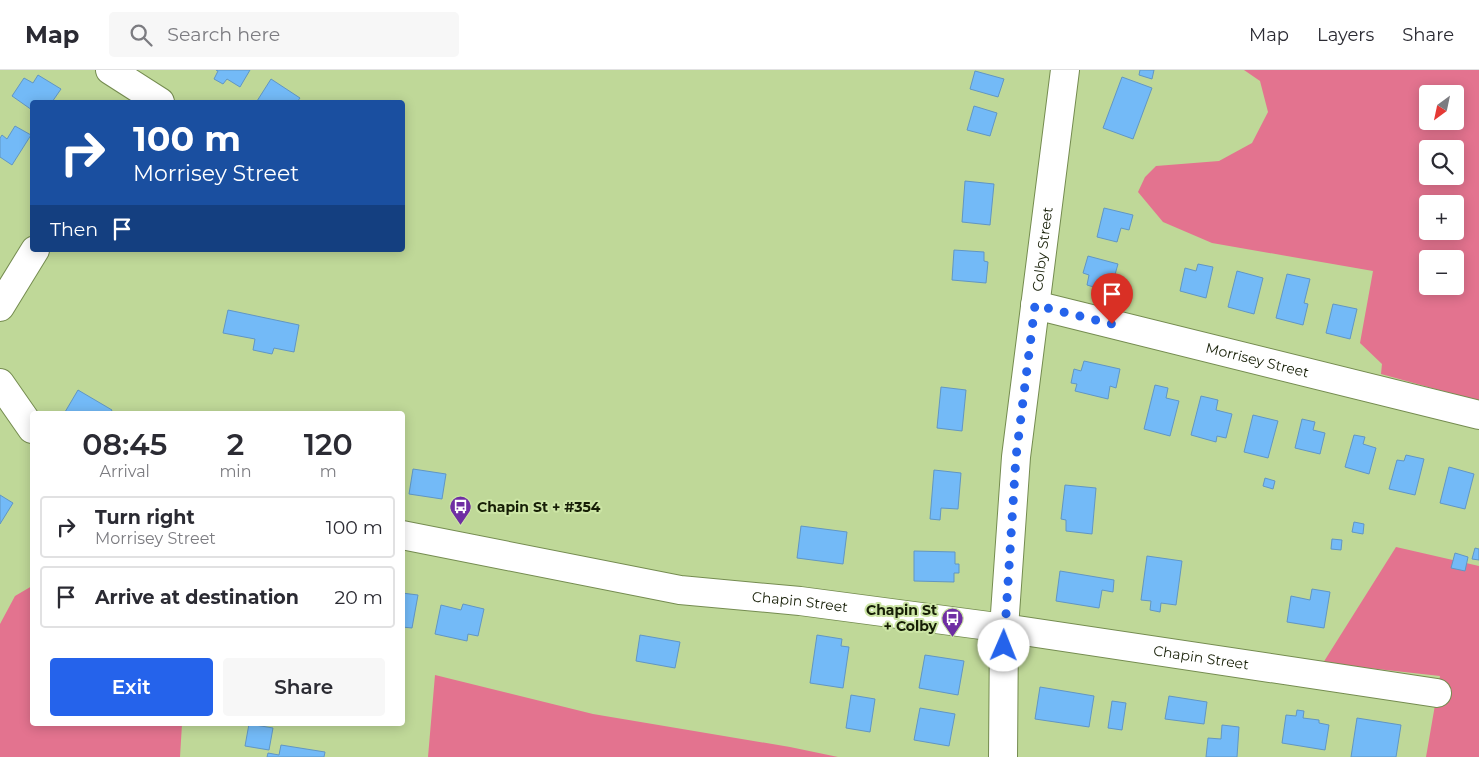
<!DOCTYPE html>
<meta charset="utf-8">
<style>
:root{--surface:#fff;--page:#f7f7f7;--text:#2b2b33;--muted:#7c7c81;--line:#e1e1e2;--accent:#2563eb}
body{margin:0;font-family:Montserrat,sans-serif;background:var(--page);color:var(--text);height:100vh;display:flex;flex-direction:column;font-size:19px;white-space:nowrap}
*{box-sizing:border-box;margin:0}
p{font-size:16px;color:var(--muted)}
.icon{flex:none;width:28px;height:28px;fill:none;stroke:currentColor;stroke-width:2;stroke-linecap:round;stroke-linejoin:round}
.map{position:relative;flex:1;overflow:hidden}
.panel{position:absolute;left:30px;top:341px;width:375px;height:315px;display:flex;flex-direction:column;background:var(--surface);border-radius:5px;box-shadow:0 2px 12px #0003}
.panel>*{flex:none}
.hud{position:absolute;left:30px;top:30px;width:375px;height:152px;border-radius:5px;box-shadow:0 2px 12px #0003;background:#1a4fa0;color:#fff;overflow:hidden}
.needle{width:32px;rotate:213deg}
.tools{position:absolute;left:1419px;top:15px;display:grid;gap:10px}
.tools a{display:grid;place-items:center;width:45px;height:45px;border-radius:5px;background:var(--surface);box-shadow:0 2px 12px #0003;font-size:25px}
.pin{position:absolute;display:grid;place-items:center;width:42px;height:42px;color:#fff;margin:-51px -21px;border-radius:50% 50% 50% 0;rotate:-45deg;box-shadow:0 0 5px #0007}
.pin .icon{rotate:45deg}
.me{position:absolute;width:55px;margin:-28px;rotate:1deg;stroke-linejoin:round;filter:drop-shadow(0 0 4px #0008)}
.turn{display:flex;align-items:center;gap:18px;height:105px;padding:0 20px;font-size:22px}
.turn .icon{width:65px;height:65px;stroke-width:2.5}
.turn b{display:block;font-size:35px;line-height:42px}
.then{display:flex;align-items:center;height:48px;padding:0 20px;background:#0003;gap:10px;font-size:19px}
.eta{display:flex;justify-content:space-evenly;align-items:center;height:85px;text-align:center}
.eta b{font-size:30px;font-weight:600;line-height:35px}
.cta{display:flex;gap:10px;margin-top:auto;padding:10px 20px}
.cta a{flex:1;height:58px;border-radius:5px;background:var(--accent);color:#fff;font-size:20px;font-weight:600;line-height:58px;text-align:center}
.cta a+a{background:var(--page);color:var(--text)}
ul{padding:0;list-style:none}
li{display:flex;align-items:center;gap:15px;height:62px;margin:0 10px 8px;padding:0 10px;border:2px solid var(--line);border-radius:5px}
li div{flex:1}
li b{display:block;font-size:19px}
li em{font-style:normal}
header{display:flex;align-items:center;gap:30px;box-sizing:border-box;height:70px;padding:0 25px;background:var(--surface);border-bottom:1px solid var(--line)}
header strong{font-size:24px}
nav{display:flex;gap:28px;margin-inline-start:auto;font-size:18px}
.search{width:350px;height:45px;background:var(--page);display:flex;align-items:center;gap:12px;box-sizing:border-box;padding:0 18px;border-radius:5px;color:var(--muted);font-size:19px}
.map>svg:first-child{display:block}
.forest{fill:#e3738f;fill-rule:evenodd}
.building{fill:#73baf7;stroke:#6196c3}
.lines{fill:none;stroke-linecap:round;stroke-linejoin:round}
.minor-casing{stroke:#758c50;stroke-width:30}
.minor{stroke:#fff;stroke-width:28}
.route{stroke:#2563eb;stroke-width:9;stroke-dasharray:0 16.2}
.labels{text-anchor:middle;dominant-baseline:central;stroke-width:4;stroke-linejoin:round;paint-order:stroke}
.street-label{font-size:14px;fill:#161e06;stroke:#cce5a5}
.poi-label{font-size:14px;font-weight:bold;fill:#161e06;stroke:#cce5a5;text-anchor:start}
</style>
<header>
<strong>Map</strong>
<div class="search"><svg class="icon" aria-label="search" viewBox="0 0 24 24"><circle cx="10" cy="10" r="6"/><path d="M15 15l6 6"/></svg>Search here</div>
<nav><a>Map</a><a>Layers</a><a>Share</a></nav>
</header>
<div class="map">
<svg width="1479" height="687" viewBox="0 0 1479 687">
<rect width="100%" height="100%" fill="#bfd898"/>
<path class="forest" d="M1244,0H1479V331L1381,304L1382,294L1360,273L1373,201L1212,173L1163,152L1138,122L1145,107L1156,96L1219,91L1252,73L1268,42L1260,11ZM1428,24H1455V51H1428ZM1428,79H1455V106H1428ZM1428,134H1455V161H1428ZM1428,189H1455V216H1428Z
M1396,477L1479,496V687H1426L1440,606L1323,593Z
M32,516V654H182L180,687H0V554L15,526Z
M435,605L593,644L790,677L838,687H428Z"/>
<path class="building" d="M216,0H250L240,17L227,9L223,14L214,9L218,1Z
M1140,0H1154L1152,9L1139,5Z
M975,1L1004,9L998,27L970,19Z
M38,5L61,19L52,32H32V40L12,26L24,8L33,13Z
M1122,7L1152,18L1133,69L1103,58Z
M271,9L300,28L297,32H260L257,31Z
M974,36L997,43L990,66L967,60Z
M15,56L31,65L12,95L0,87V68L2,65L7,69Z
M965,111L994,114L990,155L962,152Z
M1104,138L1133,145L1129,160L1121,158L1117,172L1097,167Z
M954,180L984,182V191L988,192L986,213L952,210Z
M1088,186L1118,194L1110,222L1087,215L1089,205L1083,203Z
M1198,194L1213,197L1206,228L1180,221L1185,198L1196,201Z
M1237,201L1263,208L1254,244L1228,237Z
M1287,204L1310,209L1304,233L1308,234L1303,255L1276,248Z
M1333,234L1357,239L1350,269L1326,263Z
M228,240L299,255L294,282L274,278L272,284L253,280L255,269L223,263Z
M1084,291L1120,299L1116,318L1110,316L1108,329L1075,321L1077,314L1071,313L1074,299L1081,301Z
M1155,315L1168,318L1166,328L1179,331L1170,366L1144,359Z
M941,317L966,320L962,361L937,358Z
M78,320L112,340L110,344H67L65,342Z
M1201,326L1218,330L1216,340L1232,344L1226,368L1217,366L1216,372L1191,365Z
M1253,345L1278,351L1268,388L1244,382Z
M1302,349L1315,352L1313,360L1325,363L1320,384L1295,378Z
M1354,365L1365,367L1363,374L1376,378L1369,404L1345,397Z
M1406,385L1424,389L1415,425L1389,419L1397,390L1404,391Z
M1449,397L1474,404L1465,439L1440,433Z
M413,399L446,404L442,429L409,424Z
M934,400L961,403L958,439L941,438L940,450L930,449Z
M1265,408L1275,411L1273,419L1263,416Z
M1065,415L1096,418L1092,464L1066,461V450L1061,449Z
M0,425L13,433L0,454Z
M1354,452L1364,454L1363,464L1352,462Z
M801,456L847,462L843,494L797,488Z
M1332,469L1342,470L1341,480L1331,479Z
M1475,478L1479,479V490L1472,489Z
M914,481L955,482V494H959V503H954V512L914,511Z
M1455,483L1468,487L1465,501L1451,498Z
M1147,486L1182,491L1176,535L1161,533L1160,542L1150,540L1151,531L1141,530Z
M1060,501L1114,510L1113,522L1102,520L1099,538L1056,531Z
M1312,519L1330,522L1324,558L1287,552L1291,526L1310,530Z
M402,523L418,525L412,558L402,557Z
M463,534L484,539L478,566L468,564L467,571L435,564L441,535L461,540Z
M640,565L680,572L675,598L636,591Z
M817,565L842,569L841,576L849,577L843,618L810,613Z
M925,585L964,591L958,625L919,618Z
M1040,617L1094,626L1089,657L1035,649Z
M851,625L875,629L870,662L846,658Z
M1169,626L1207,632L1204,654L1165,649Z
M1112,631L1126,633L1122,660L1108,658Z
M920,638L955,644L949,676L914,670Z
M1297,640L1304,641L1303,648L1319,650V653L1329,655L1325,680L1282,673L1286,645L1296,646Z
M1357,648L1401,655L1396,687H1351Z
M249,654L273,658L269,680L245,676Z
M1222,655L1239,657L1237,687H1206L1208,668L1221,669Z
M281,675L325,682L324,687H267L268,683L279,685Z"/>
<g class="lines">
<defs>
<g id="minor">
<path d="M110,0L160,32"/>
<path id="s1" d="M1035,235L1479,345"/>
<path d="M0,237L35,180"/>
<path d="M0,313L32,359"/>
<path id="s2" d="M402,465L680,520L800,531L1004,558L1437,623"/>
<path id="s3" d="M1003,687L1004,558L1016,387L1065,0"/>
</g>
</defs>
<use href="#minor" class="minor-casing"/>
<use href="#minor" class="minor"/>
</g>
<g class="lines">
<path class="route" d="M1004,576L1016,387L1035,235L1112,254"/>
</g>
<defs>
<symbol id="bus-pin" viewBox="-11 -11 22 30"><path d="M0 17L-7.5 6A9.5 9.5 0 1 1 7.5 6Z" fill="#6f2ea3" stroke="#cce5a5"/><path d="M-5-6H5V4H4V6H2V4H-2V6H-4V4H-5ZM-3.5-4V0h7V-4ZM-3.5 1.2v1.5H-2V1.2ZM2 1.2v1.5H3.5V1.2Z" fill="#fff"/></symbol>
</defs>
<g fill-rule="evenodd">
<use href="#bus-pin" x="448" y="424" width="25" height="34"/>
<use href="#bus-pin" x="940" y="536" width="25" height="34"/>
</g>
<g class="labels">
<g class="street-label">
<text stroke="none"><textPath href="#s3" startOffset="510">Colby Street</textPath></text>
<text stroke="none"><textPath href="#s1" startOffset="229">Morrisey Street</textPath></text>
<text stroke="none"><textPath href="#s2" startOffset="404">Chapin Street</textPath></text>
<text stroke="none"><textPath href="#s2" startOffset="809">Chapin Street</textPath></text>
</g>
<g class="poi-label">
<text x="477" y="437">Chapin St + #354</text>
<text x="937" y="540" text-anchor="end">Chapin St<tspan x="937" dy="16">+ Colby</tspan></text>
</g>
</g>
</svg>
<div class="tools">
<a><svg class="needle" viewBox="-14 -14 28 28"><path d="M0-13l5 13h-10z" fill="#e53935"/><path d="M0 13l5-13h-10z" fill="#7c7c81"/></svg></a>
<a><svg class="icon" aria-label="search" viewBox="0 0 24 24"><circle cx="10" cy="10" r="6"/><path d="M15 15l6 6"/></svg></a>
<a>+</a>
<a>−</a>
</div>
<div class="pin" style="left:1112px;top:254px;background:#d93025"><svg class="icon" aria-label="arrive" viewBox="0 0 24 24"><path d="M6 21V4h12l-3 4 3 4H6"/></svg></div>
<svg class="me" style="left:1004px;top:576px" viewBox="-20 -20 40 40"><circle r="19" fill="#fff"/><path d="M0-13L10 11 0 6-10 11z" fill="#2563eb"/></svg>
<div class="hud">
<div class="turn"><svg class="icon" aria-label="right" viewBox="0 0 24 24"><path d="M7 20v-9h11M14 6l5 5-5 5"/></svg><div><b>100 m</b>Morrisey Street</div></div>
<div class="then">Then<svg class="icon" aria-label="arrive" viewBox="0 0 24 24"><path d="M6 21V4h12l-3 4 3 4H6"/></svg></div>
</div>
<section class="panel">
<div class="eta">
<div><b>08:45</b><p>Arrival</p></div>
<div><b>2</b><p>min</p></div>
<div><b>120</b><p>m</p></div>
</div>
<ul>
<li><svg class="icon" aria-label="right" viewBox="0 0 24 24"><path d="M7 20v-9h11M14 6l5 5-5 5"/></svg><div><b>Turn right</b><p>Morrisey Street</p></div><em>100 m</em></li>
<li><svg class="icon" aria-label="arrive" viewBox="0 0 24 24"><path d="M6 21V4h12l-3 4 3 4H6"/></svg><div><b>Arrive at destination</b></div><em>20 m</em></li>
</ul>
<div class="cta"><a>Exit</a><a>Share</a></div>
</section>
</div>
